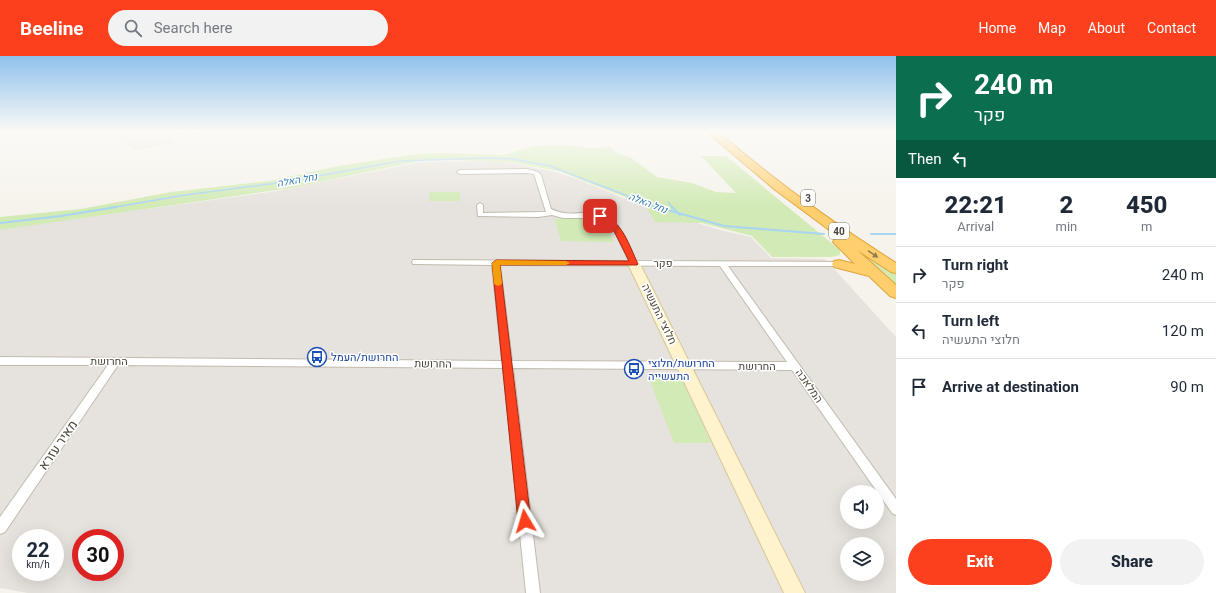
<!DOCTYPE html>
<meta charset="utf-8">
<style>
:root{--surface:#fff;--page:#f2f2f3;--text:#1f2937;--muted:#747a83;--line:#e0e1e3;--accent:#fc3f1d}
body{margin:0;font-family:Roboto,Heebo,sans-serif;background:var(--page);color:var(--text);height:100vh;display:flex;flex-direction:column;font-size:15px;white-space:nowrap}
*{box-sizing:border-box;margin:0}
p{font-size:13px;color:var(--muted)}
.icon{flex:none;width:22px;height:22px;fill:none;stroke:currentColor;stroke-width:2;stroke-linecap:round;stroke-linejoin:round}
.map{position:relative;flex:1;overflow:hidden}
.sheet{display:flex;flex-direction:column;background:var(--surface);width:320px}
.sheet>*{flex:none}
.hud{background:#0b6e4f;color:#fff;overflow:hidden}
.controls{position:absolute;left:840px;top:429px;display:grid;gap:8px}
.controls a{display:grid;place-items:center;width:44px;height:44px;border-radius:50%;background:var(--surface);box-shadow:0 4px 16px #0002;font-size:20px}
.speed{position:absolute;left:12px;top:473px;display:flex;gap:8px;font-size:20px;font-weight:700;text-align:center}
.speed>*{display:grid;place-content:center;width:52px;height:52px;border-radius:50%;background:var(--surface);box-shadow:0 4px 16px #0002;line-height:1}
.speed small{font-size:10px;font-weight:400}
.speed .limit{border:6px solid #d22;background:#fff;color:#111}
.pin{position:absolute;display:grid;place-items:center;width:34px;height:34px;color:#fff;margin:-17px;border-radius:8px;box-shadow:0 2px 6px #0006}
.me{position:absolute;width:44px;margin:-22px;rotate:353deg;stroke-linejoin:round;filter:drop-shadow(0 0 3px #0008)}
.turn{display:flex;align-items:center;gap:14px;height:84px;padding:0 12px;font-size:18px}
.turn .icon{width:52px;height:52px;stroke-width:2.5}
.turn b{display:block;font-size:28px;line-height:34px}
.then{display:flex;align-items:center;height:38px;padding:0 12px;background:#0003;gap:8px;font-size:15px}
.eta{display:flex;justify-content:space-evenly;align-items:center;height:68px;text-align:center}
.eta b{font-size:24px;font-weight:800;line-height:28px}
.action{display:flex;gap:8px;margin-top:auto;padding:8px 12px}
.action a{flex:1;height:46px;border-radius:24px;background:var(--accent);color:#fff;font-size:16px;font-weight:800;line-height:46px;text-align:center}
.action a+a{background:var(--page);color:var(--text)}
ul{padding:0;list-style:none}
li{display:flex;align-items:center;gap:12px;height:56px;padding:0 12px;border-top:1px solid var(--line)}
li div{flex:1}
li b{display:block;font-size:15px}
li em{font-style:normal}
header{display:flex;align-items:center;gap:24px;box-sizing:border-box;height:56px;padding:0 20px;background:var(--accent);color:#fff}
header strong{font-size:19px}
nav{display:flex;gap:22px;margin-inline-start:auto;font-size:14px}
.search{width:280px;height:36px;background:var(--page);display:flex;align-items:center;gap:10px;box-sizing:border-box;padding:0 14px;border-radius:22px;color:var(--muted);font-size:15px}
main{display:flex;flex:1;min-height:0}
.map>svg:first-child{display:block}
.residential{fill:#eae5da}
.industrial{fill:#e6e2dd;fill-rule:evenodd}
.green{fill:#d2eab5}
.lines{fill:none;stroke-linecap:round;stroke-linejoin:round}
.stream-far1{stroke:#a9d4f2;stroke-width:1.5}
.stream{stroke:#a9d4f2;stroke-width:2}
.street-casing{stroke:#c2bbae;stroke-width:2}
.secondary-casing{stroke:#d6c79b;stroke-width:2}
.highway-casing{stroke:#e0a43c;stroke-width:2}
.street{fill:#fff;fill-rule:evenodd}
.secondary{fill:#fff3cd;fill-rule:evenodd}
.highway{fill:#ffcf6e;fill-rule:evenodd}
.oneway{fill:#937c4e}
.route{fill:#fc3f1d;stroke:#a42913}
.slow{fill:#f59e0b}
.labels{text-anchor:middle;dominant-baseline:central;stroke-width:3;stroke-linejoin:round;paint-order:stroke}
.far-water-label{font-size:10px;font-style:italic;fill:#2e7ab2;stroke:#fff}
.shield{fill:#fff;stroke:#817c74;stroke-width:1}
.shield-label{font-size:10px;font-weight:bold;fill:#4b4439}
.street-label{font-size:11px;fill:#4b4439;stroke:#fff}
.transit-label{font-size:11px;fill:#164399;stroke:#fff;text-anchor:start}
.near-street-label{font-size:13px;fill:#4b4439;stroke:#fff}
</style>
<header>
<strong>Beeline</strong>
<div class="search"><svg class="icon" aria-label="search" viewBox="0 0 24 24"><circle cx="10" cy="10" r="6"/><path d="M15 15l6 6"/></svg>Search here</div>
<nav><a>Home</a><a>Map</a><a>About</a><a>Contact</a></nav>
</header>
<main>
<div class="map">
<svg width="896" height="537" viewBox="0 0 896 537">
<rect width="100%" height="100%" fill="#f6f3ec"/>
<path class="residential" d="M91,76H201L172,80L174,87L136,94L116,80L101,82Z"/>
<path class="industrial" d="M493,105L512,107L555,116L577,123L648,152L720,174L751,181L771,202L825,203L896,281V537H28L0,532V173L277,135L420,106ZM847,436H877V466H847ZM21,482H55V516H21ZM81,482H115V516H81ZM847,488H877V518H847Z"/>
<path class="green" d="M565,89L589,92L610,91L618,98L630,101L657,121L692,127L716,136L736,137L701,100H726L840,194V199L832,201H772L752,180L702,167L655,166L645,149L559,115L510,106L454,104L419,105L291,132L0,174V161L81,153L171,136L270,125L338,110L416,98L445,97L504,99L534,90Z
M430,136H460V145H429Z
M555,163H597L603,165L614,186L561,185Z
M827,172L896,216V234Z
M647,317H680L711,387H674Z"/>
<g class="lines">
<path class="stream-far1" d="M668,146L673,152
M110,152L185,139L285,126L400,105L486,102L514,103L550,110L659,152"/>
<path class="stream" d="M657,151L724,170L824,178
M672,151L680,159
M0,167L61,160L116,151
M871,178H896"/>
<defs>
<path id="street" d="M179,76H200L189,79Z
M527,113L538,116L541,119L551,153C561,158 570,158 581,157C619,156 622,175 636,205L842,206L843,208L839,210H728L896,443V459L892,457L792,314L513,312L540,537H526L503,312L118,309L5,476L0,478V461L108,309H0V301L502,305L492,209L416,208H413L412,206L413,204L629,205L613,172L603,164L597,162H563L552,159L538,161L478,160L477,149L480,147L483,149V157L546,156L534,118L527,117L460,118L457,116L460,114ZM500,209L720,210L787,306L512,305Z"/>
<path id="secondary" d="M634,205L640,208L805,537H784L628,208Z"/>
<path id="highway" d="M707,76H718C774,124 833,167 896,207V217L891,216L857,194L896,229V242L890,240L869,220L834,211L832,208L834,205L839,204L855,208L833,186L835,183L840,182L774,133Z"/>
</defs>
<use href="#street" class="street-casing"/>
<use href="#secondary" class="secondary-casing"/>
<use href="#highway" class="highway-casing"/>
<use href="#street" class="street"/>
<use href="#secondary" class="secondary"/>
<use href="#highway" class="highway"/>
</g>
<defs><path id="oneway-solid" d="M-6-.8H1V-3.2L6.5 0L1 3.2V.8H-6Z"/></defs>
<use class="oneway" href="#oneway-solid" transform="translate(873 198) rotate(34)"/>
<linearGradient id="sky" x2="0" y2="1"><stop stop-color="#8fc1ec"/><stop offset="0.5" stop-color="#fbfaf6"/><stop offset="1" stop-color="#fbfaf6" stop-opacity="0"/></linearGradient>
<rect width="896" height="151" fill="url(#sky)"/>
<path class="route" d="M600,158C622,164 629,189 638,208L637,209H500L531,465L529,469L525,471L520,469L518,465L492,207L496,204L629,205L612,171L606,165L597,160Z"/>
<path class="slow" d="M496,204L566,205L570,207L566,209H500L502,228L498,230L494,228L492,207Z"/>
<defs>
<symbol id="bus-ring" viewBox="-11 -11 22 22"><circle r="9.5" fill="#fff" stroke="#1a4fb4" stroke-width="1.5"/><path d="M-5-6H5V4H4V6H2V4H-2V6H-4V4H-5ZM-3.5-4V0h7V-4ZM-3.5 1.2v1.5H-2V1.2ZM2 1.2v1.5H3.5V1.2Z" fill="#1a4fb4"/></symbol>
</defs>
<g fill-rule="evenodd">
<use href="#bus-ring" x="306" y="290" width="22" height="22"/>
<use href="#bus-ring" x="623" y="302" width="22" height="22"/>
</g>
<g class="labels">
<g class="far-water-label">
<text transform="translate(297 124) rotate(-10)">נחל האלה</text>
<text transform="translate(648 147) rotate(21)">נחל האלה</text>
</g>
<g class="shield">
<rect x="801" y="134" width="14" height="16" rx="3"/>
<rect x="829" y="167" width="20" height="16" rx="3"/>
</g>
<g class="shield-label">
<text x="808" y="142">3</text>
<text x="839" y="175">40</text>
</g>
<g class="street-label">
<text x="663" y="207">פקר</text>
<text transform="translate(659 258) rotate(64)">חלוצי התעשיה</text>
<text x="109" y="305">החרושת</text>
<text transform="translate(433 308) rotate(1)">החרושת</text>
<text x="757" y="310">החרושת</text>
<text transform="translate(809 330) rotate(55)">המלאכה</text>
</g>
<g class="transit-label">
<text x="331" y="301">החרושת/העמל</text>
<text x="648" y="307">החרושת/חלוצי<tspan x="648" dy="13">התעשייה</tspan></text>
</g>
<g class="near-street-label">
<text transform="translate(58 389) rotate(-55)">מאיר עזרא</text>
</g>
</g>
</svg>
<div class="controls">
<a><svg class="icon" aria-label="sound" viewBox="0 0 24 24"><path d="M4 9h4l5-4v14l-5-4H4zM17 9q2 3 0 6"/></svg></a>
<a><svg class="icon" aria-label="layers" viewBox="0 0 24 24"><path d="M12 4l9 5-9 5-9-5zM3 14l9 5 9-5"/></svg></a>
</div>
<div class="speed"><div>22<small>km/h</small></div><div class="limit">30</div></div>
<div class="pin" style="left:600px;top:160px;background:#d93025"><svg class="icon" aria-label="arrive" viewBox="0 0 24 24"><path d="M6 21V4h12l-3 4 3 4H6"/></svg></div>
<svg class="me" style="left:525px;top:465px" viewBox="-20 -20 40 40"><path d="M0-17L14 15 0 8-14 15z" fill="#fc3f1d" stroke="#fff" stroke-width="4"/></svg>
</div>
<section class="sheet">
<div class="hud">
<div class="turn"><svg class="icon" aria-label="right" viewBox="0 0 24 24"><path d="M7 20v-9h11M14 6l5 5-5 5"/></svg><div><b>240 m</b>פקר</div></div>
<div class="then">Then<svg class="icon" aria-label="left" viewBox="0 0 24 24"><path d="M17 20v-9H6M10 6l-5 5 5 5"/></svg></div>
</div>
<div class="eta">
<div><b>22:21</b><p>Arrival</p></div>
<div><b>2</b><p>min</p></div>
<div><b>450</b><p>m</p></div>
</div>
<ul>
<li><svg class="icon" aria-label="right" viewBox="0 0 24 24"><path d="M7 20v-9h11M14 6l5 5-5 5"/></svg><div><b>Turn right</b><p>פקר</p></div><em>240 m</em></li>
<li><svg class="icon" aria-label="left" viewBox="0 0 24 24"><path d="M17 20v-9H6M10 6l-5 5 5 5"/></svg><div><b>Turn left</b><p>חלוצי התעשיה</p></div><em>120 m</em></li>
<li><svg class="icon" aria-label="arrive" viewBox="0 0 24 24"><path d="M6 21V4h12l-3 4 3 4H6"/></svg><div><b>Arrive at destination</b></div><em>90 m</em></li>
</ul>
<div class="action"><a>Exit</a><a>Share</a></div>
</section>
</main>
